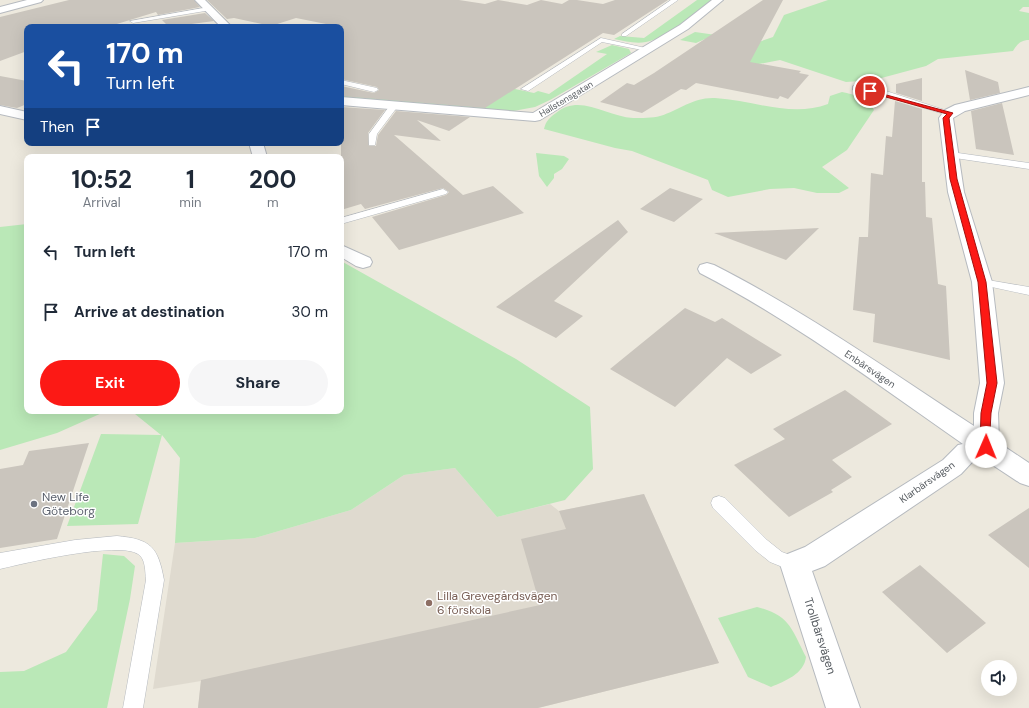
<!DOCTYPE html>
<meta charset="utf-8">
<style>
:root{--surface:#fff;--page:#f6f6f7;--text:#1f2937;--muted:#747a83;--accent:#fc1915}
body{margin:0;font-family:"DM Sans",sans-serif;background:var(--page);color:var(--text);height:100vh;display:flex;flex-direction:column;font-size:15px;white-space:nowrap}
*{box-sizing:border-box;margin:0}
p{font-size:13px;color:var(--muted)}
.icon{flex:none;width:22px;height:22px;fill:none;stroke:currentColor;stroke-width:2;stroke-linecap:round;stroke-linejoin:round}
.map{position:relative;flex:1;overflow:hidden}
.sheet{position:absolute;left:24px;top:154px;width:320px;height:260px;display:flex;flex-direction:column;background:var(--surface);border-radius:8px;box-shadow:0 4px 16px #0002}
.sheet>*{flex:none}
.guide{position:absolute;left:24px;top:24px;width:320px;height:122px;border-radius:8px;box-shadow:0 4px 16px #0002;background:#1a4fa0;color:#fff;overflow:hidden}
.buttons{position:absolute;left:981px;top:660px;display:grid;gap:8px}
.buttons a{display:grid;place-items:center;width:36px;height:36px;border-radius:50%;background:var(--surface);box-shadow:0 4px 16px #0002;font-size:20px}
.pin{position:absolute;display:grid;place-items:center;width:34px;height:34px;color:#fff;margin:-17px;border:2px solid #fff;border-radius:50%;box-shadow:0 1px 4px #0007}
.me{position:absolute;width:44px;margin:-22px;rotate:1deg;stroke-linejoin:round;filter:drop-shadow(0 0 3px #0008)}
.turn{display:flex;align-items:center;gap:14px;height:84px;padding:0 16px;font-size:18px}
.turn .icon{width:52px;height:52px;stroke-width:2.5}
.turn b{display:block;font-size:28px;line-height:34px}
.then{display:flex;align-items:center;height:38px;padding:0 16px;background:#0003;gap:8px;font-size:15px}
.eta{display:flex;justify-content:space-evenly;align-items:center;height:68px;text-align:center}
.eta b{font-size:24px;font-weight:700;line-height:28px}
.primary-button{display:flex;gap:8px;margin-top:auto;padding:8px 16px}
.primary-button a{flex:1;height:46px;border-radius:24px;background:var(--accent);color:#fff;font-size:16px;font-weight:700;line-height:46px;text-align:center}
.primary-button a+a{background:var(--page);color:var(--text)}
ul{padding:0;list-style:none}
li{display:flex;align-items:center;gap:12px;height:60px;padding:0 16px}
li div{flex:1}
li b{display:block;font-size:15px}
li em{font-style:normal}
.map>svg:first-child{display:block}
.education{fill:#dfdacf}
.green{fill:#bae8b7}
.building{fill:#cac5bd}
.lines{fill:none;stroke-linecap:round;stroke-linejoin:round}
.lane-casing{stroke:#b6babf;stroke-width:1}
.street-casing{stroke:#b6babf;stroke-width:2}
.lane{fill:#fff;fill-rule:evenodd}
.street{fill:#fff;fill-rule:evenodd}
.route{fill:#fc1915;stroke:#a4100e}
.worship-dot{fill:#6b7280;stroke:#fff;stroke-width:1.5}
.education-dot{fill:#8d6e63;stroke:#fff;stroke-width:1.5}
.labels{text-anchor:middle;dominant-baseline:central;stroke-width:3;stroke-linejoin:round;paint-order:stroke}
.far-street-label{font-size:9px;fill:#575c61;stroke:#fff}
.street-label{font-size:10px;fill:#575c61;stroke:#fff}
.near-worship-label{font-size:12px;fill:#5b616d;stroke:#fff;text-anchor:start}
.near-education-label{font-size:12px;fill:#785e54;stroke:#fff;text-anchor:start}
.near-street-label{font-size:12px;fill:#575c61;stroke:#fff}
</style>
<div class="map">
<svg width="1029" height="708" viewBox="0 0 1029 708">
<rect width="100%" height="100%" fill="#ede9de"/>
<path class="education" d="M455,468L497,517L550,504L559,511L644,494L719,663L538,708H198L201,681L153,689L175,543L255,538L351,510L404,475Z"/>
<path class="green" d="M697,0H712C694,13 668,38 646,42C635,44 625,41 614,39L620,36L644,38Z
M828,0H1029V7H1023L1019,11L1029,13V40C1021,40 1017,44 1013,51L938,59L926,66L874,80L846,82L780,60L738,68L750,45L773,37L784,15Z
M695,32L730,37L705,39L696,43L680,40Z
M612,45L629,49L631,53L550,100L535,107L508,112L341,97V93L378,95L497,85L534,93L538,91L549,94L607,54L596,52Z
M842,92C855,95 868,97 874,110L847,150L822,167L849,188L839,193H817L794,188L770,189L728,197L712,190L708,180L632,151L615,148L544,129C546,121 549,118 556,113C580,93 607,117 633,118C641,118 653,118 660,116C680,110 693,97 715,98C753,100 791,118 828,104L830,96Z
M536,153L564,156L569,159L562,169L554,174V178L547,187L539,176Z
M27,224V411H341V261L516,359L590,407L593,469L565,500L497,517L455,468L404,475L351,510L255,538L175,543L180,458L162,435L138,524L67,526L101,434L161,435L135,414L102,413L57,433L0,450V227Z
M103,554L124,556L135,566L130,599L107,708H0V672L24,671L66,652L97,610Z
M757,607C790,615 792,630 806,657C804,674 785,681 771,687L748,677L718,618Z"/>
<path class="building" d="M69,0H194L200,7L158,15L156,12L107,27H27V51L0,61V17Z
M207,0H459L485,4L498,0L527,5L541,0L562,4L569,0H577L603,4L615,0H668L614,35L603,33L485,108L341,96V86L374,93L379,90L377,87L341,79V27L296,18L271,26L234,18L227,19Z
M763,0H783L750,62L801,71L799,73L809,75L788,99L780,96L778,99L696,83L686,90L681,89L642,113L600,102L627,83L634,85L654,73Z
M205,13L214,21L169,27L162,20Z
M965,70L998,82L1000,93L970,100Z
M0,76L27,81V104L17,108L0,105Z
M922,78V101L896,93V84Z
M895,101L922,109V182H925L926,217L932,218L938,284L946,286L950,360L873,342L875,314L853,310L859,237H868L871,173L883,175L886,136L892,137Z
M1002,103L1014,155L976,149L971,111Z
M341,107L385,110L368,133L369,146H376L378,135L396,111L470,117L449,131L417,120L441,141L394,135L463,195L493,186L524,213L399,250L372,217L446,195L449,192L443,188L365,209L361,204L341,210Z
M670,188L703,199L674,222L640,209Z
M618,220L628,232L554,301L583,316L556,338L496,307Z
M819,228L786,260L714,233Z
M685,308L715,322L722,318L782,355L751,374L727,358L675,407L610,369Z
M845,390L892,424L832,460L852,477L831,490L833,492L789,517L734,465L785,439L773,429Z
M89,443L57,539L0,548V469L23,465L29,451Z
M644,494L719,663L538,708H198L201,680L540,605L521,539L566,529L559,511Z
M1029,508V568L988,535Z
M920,565L986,623L947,653L882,592Z"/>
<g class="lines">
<defs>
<path id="lane" d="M671,0H678L626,36H622V34Z
M209,7L211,10L133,23L130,21Z
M601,38L650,49L647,51L602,42L528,91L521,89Z
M341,80L377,88L378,90L374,92L341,84Z
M853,86L886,91L954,113L947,115L882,95L853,90Z
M391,104L398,106L377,134L375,145H369V134Z
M951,152L1029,163V169L948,157V153Z
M443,189L448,192L446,194L341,224V218Z
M982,279L1029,287V295L978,284L976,282Z
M719,496L725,498L767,540L782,552L801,559L804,564L801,569L795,572L770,562L755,550L713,508L711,503L713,498Z
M117,536C151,539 158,547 164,580L143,708H123L146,580C145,572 146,559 138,554C118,541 25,563 0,569V553L75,540Z"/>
<path id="street" d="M27,0H43L41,2L0,13V7Z
M195,0H205L232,27H221Z
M712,0H723L688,29L540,120L535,121L341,105V97L533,113L680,25Z
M1029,87V95L965,111L953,118L964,192L992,282L1004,383L998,413L999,443L1029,463V486L1020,483L982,458L975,459L961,474L825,566L812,571L860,708H826L780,564L785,555L805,547L943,460L958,445L963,444C877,384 793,321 700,273L698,269L700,265L707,263L714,265C805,311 888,370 974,426V413L980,383L972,282L948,192L939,118L945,110L955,105Z
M0,106L27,112V120L0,114Z
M249,143H263L267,157H253Z
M341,245L370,258L372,262L370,266L363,268L356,266L341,257Z"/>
</defs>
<use href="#lane" class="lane-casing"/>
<use href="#street" class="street-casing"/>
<use href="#lane" class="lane"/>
<use href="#street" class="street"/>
</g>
<path class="route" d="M868,90L953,113L949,118L957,179L986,282L997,383L991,413L989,450H982L980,447L981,413L987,383L978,282L950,179L943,118L947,114L868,92Z"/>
<circle class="worship-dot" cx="34" cy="504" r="4"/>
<circle class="education-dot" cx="429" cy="603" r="4"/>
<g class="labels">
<g class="far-street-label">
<text transform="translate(566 99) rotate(-31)">Hallstensgatan</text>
</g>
<g class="street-label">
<text transform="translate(870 369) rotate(34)">Enbärsvägen</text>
<text transform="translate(927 482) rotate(-35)">Klarbärsvägen</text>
</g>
<g class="near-worship-label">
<text x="42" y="497">New Life<tspan x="42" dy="14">Göteborg</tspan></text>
</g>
<g class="near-education-label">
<text x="437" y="596">Lilla Grevegårdsvägen<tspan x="437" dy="14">6 förskola</tspan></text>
</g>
<g class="near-street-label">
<text transform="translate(820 636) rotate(72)">Trollbärsvägen</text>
</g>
</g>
</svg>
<div class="buttons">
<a><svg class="icon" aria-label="sound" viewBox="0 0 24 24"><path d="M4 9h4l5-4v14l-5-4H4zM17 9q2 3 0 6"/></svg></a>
</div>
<div class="pin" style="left:870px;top:91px;background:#d93025"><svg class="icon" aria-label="arrive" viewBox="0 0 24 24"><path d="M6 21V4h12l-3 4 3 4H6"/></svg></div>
<svg class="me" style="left:986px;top:447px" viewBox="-20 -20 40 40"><circle r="19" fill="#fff"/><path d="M0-13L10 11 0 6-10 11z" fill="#fc1915"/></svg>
<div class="guide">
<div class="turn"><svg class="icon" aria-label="left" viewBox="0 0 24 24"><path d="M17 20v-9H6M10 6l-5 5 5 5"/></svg><div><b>170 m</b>Turn left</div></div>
<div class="then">Then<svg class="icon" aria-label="arrive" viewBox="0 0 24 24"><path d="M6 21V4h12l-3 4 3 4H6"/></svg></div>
</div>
<section class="sheet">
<div class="eta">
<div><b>10:52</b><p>Arrival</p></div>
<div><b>1</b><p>min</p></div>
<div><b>200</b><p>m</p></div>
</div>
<ul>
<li><svg class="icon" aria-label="left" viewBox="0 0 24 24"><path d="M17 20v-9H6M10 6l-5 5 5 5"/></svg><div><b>Turn left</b></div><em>170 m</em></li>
<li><svg class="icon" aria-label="arrive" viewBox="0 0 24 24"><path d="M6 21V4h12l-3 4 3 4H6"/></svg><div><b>Arrive at destination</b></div><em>30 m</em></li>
</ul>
<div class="primary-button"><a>Exit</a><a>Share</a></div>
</section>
</div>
